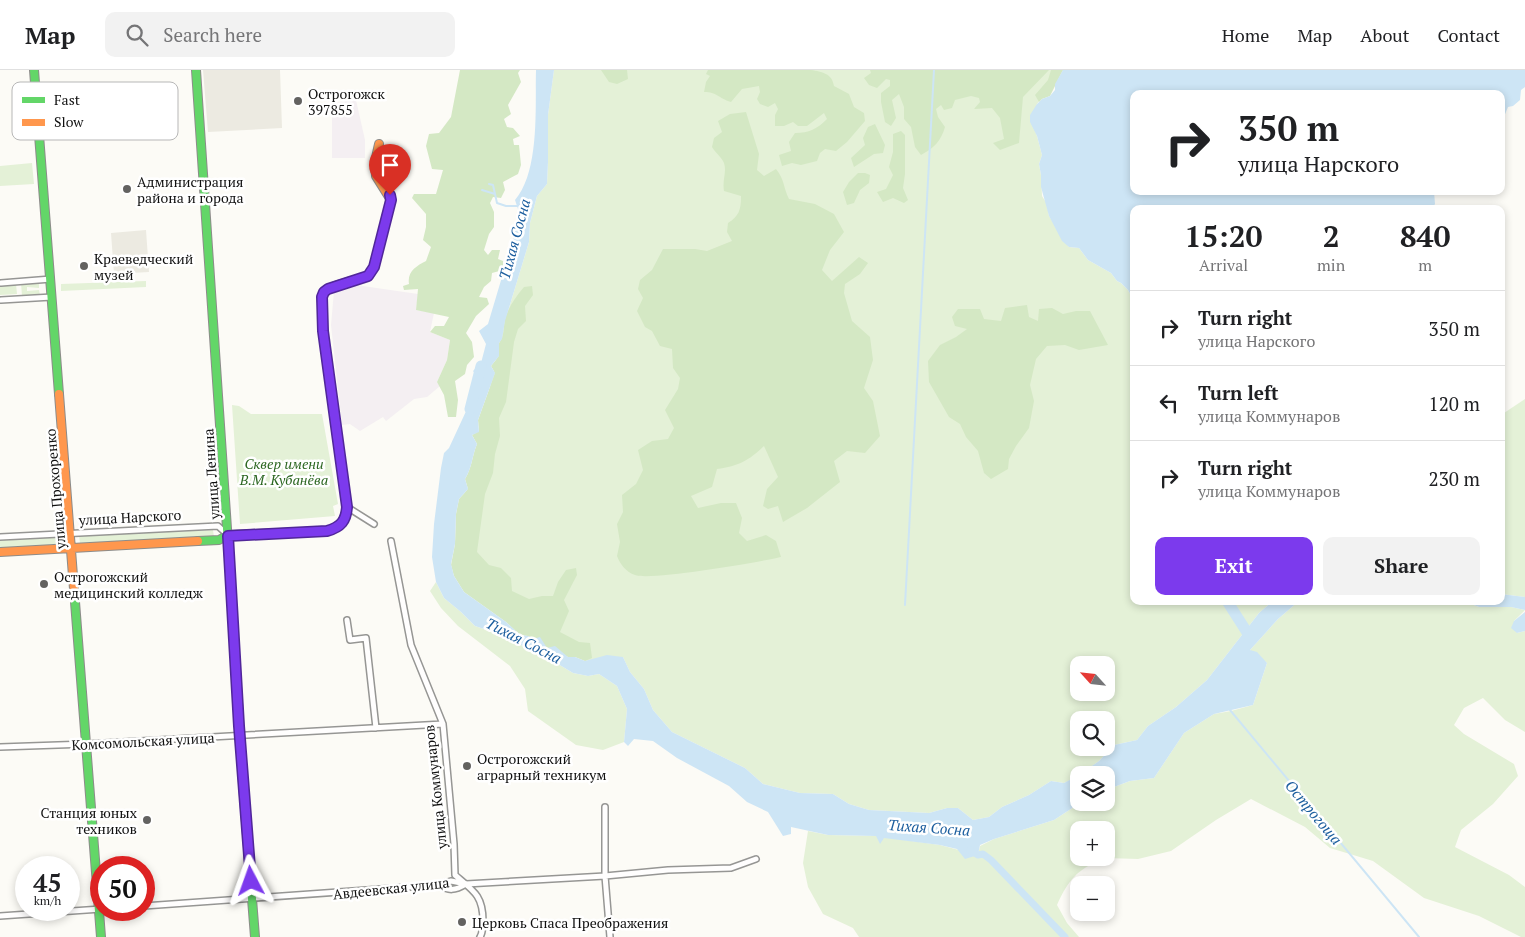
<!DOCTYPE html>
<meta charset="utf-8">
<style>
:root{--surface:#fff;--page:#f2f2f2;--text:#202124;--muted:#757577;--line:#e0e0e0;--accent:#7c3aed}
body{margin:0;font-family:"PT Serif",serif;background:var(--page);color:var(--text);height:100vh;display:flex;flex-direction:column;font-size:19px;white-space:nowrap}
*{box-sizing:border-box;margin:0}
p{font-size:16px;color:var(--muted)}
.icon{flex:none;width:28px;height:28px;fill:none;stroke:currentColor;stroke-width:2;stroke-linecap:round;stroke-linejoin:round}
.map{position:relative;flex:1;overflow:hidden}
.panel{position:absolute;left:1130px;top:135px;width:375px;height:400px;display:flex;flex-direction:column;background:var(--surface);border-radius:10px;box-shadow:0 2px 8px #0003}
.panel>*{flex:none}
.hud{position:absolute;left:1130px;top:20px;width:375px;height:105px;border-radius:10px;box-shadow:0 2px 8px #0003;background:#fff;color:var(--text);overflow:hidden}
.needle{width:32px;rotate:297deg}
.tools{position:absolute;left:1070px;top:586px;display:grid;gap:10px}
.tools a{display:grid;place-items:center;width:45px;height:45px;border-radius:10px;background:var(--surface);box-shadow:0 2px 8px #0003;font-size:25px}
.speed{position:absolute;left:15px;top:786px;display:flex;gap:10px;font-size:25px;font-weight:700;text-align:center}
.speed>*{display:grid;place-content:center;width:65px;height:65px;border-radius:50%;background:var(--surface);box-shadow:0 2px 8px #0003;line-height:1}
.speed small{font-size:12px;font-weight:400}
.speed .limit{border:8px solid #d22;background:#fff;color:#111}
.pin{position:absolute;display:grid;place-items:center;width:42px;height:42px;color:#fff;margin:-51px -21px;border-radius:50% 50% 50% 0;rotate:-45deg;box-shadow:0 0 5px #0007}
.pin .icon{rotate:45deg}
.me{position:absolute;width:55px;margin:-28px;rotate:356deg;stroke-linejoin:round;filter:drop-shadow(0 0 4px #0008)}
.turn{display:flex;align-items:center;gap:18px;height:105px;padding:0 25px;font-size:22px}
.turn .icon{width:65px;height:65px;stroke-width:2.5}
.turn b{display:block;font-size:35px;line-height:42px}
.eta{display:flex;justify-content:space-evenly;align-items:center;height:85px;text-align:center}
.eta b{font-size:30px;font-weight:700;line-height:35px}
.primary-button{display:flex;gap:10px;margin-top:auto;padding:10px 25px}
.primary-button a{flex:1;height:58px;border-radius:10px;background:var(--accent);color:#fff;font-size:20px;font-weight:700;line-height:58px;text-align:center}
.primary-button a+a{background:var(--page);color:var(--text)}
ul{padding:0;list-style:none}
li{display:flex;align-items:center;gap:15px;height:75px;padding:0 25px;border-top:1px solid var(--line)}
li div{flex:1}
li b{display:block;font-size:19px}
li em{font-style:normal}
header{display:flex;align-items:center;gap:30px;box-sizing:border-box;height:70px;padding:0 25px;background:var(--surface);border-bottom:1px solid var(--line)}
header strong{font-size:24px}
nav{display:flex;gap:28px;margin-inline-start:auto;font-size:18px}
.search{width:350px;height:45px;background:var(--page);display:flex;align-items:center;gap:12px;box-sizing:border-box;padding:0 18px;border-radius:10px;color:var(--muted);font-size:19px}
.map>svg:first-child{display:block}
.industrial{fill:#f4eff2}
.green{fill:#e4f1d7;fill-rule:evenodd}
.forest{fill:#d4e8c4}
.plaza{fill:#eceae1}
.water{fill:#cde5f5}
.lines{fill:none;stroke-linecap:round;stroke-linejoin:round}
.stream{stroke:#cde5f5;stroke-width:2}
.canal{stroke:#cde5f5;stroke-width:7}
.river{stroke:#cde5f5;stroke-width:11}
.street-casing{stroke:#969694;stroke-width:8}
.fast-casing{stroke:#8d8c8a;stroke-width:10}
.slow-casing{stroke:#8d8c8a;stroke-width:10}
.street{stroke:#fffefe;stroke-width:5}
.fast{stroke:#63d668;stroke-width:8}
.slow{stroke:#ff974d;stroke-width:8}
.route-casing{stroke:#51269a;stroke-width:12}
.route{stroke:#7c3aed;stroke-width:9}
.poi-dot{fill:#636260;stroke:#fff;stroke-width:2}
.labels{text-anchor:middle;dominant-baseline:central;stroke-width:5;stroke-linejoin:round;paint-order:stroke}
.poi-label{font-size:14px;fill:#101010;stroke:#fff;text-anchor:start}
.park-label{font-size:14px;font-style:italic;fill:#2b6621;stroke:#fff}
.street-label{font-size:14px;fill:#101010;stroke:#fff}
.water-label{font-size:15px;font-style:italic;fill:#1c5e9e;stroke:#fff}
.key{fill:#fff;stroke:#b7b7b7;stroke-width:1}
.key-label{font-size:14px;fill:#101010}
</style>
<header>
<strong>Map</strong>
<div class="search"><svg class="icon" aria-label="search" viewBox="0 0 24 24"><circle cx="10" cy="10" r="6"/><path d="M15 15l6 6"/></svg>Search here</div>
<nav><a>Home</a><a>Map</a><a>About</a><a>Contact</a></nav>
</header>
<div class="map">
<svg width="1525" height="867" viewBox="0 0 1525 867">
<rect width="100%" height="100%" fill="#fcfbf6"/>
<path class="industrial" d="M356,30L365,70V88H332V33Z
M349,214L418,224L416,240L434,243L430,262L450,270L447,290L437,312L440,316L427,327L414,329L386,351L383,347L360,361L350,354L342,355L331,255L334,221Z"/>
<path class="green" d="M554,0H1063L1037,34L1033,55L1037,66L1042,85L1039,94L1041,105L1042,126L1047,134L1049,146L1069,177L1079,178L1088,190L1111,203L1117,211L1121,213L1128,220L1134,231V531H1273L1259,543L1207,610L1176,637L1148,656L1137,670L1114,675L1099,691L1077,707L1064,713L1051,711L1029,725L1002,737L989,747L973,750L958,738H947L929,743L869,740L849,734L833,724L800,723L763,714L745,698L672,662L653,640L644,619L630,602L623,587L585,591L455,474L505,251L529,172L530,153L537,126L547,114L548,92V45ZM1079,595H1106V622H1079ZM1079,650H1106V678H1079Z
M32,93L34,114L0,116V96Z
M146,211V217L61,221V214Z
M39,212V218L27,217V221L39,220L40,225L22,226L21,213Z
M16,214L17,224L0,225V215Z
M1525,329V527L1501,524V345Z
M232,335L239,336L251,344H322L338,434L333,436L335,446L240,454Z
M213,460L214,467L80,473L79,466Z
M60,466L61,476L0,479V469Z
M436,512L444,528L461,542L475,556L496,563L548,588L573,603L588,606L599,604L617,616L627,639L624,672L603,680L576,675L528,641L525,619L510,596L458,556L441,538L430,521Z
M1299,531H1463L1479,537H1511L1525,540L1514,551L1517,563L1525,561V662L1505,650L1483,628L1464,638L1454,655L1464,664L1514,694L1518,706L1493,734L1461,760L1455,777L1509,805L1525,817V867H1521L1479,846L1424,828L1373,791L1330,778L1305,757L1251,729L1216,750L1171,781L1138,789L1106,788V760H1079V788H1103C1076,801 1069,809 1057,835L1067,853L1079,867H859L853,858L823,844L808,817L803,793L808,761L828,765L876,766L940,775L978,785L980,776L994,769L1054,750L1080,733L1106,732V720L1130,711L1154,708L1184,663L1214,644L1231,641L1253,635L1267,593L1250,580L1278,549Z"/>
<path class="forest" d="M460,0H520L518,3L521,12L508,35L511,44L504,49L507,57L513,58L520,66L513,69L514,75H519L521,95L518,104L503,112L505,120L501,128L493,127L490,133L494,142V157L489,164L484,180L488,185L492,180H500L498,189L503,191V200L492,203L491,211L484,217L479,227L487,228L489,234L476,246L466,263L472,272L474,287L467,295L465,304L455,311L458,330L456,347H448L444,325L437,312L447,290L450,270L430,262L435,256H444L449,247L416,240L418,219L404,220L403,216L409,214C407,202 416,196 426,191L431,177L423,170L426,157V144L412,128L414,124H436L443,100L432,99L426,76L429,64L439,63L451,47Z
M601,0H627L628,9L617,14L609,12Z
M708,0H811C822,2 832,3 834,16L849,24L854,37L864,43L865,51L847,72L836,81L825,79L820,83L817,91L801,95L792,93L782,96L779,85L791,81L789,72L795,63C809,63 817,59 827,49L824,43L807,56H798L793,52L784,56H775V45L778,39L775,33L768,37L760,34L757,29L760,22L759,16L742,19L731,32C718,28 717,22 704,22L706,12L710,6L706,4Z
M870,0H1049L1023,27L1019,73L1000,80L993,73L1004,69L1000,48L992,38L974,39L980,32L979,28L971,26L955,30L952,38L944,40L941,35L936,39L938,47L945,57C941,71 934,78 921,85L915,77L911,57L904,49V37L899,24L892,30L896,48L891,56L885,52L881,32V23L890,16V10L886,9L877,18L869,15L864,8L871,3Z
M1051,0H1063L1050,26L1042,29L1039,32L1035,25L1048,10Z
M746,42L759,84L757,100L764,106L776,99C785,110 783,117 789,129L815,134L834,144L844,162L830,180L822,200L832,211L859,187L868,193L860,204L845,214L844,223L852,251L870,267L873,290L864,318L873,331L880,366L865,383L847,381L834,391L840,412L807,438L783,452L778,436L768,439L763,436L767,419L778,407L764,376C748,391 739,396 717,399L712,417L691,426L698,438L721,433H736L742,448L739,463L747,471L766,465L776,471L781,487C760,492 650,511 635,505C626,502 620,494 617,486L620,472L617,454L623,442L622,425L636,414L643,400L638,380L652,371L668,369L674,358L665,340L678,319L680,308L673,298L672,279L660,276L652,261L645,257L637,241L643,228L638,219L640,210L652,200L663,179H695L707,181L732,171L727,162L728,153C739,146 741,140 741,126L724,121C722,110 727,102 724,93C722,88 715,82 712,77L714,68L722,62L718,51L730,44Z
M875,54L885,75L883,83L874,84L854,97L851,88L865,75L863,68L868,57Z
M901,61L905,65V104L903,118L908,130L904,133L893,128L883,132L877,122L886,119L893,105L889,97L893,82V64Z
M858,103H865L870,105L869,113L860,120L854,133L847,135L843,122L849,112Z
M532,216L533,225L525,236L526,251L518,259L514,272L506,332L499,348L500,366L495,384L493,403L485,424L477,482L489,495L501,498L511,508L512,521L529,529L542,526H553L558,512L566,500L576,498L577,505L564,530L569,541L560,562L579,572L590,573L592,588L585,591L575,587H568L547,578L528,566L520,565L506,552L464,522L454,506L451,495L455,474L456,444L459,429L468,419L465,409C472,398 472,386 477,374L472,365L479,361L478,350L495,303L491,296L499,286V273C505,266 503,257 505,249C509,236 515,228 524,217Z
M1027,235L1029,247L1038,251L1039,239L1052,238L1063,244L1076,241H1090L1108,275L1079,280L1065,275L1047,276L1036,289L1030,315L1034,331L1029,358L1016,376L1009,389L1008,399L991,409L984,403L978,381L966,367L960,354L949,347L929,312L928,291L940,275L956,267L967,259L955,256L952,247L958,239H980L984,249L1001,251L1005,238Z"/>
<path class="plaza" d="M203,0H280L282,58L208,62Z
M146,160L149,202L114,204L111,163Z"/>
<path class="water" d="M536,0H554L548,45V92L547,114L537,126L530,153L529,172L505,251L502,269L499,273V286L491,296L495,303L478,350L479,362L472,365L477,374C472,386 472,398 465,409L468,419L459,429L456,444L455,474L451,494L454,506L464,522L506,552L520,565L528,566L533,569L540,567L547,578L555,576L568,587H575L585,591L607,585L623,587L630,602L644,619L653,640L672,662L745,698L763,714L800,723L833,724L849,734L869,740L929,743L947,738H958L973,750L989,747L1002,737L1029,725L1051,711L1064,713L1079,705L1080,733L1054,750L994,769L980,775L978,785L965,789L957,779L940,775L884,768L880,774L876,766L828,765L791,757V764L783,766L768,742L747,732L729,716L677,688L653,671L634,669L628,676L624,672L627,639L617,616L599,604L588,606L573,603L548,588L496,563L475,556L461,542L444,528L436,512L432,487L434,454L441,398L444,383L449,378L474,324L478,308L473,301L481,293L486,274L479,261L488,254L513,170L519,142L515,130C540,101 535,37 536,0Z
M1063,0H1525V17L1521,20L1520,30L1513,36L1508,37L1501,54V24H1134V121H1434L1435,134L1432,139H1134V231L1128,220L1121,213L1117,211L1111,203L1088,190L1079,178L1069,177L1062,171L1049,146L1041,117V105L1039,94L1042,85L1037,66L1030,52V45L1037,34L1042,29L1050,26L1055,20V14Z
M1501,524L1525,527V540L1511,537H1479L1463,531H1501Z
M1273,531H1299L1278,549L1250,580L1257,582L1267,593L1253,635L1214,644L1184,663L1154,708L1130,711L1106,720V705H1079L1099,691L1114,675L1137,670L1148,656L1176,637L1207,610L1259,543Z
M1525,542V561L1517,563L1511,558L1514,551Z"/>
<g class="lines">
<path class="stream" d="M489,114L493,115L495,124
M482,120L495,124L497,133L506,136H518
M905,535L934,0
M1230,640L1419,867"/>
<path class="canal" d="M970,780L978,785L983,784L991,790L1065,867"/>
<path class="river" d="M470,339L481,296
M1227,531L1250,567"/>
<defs>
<path id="street" d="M1,213L51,209
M1,230L52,227
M347,437L374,454
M0,467L218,456L228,465
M391,471L411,575L443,654L454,774L455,805C474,821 483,826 483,851C483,857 483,862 480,867
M347,550L350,570L366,568L376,658
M0,677L87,674L443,654
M605,737V806L610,867
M437,815C449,821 455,821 466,814
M144,836L437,815L451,811L466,814L605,806L668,800L731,798L756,789
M0,846L101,839"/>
<path id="fast" d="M34,0L59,324
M196,0L230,503
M198,471L219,470L228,465L327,461C340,457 345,450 347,437L323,261L322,227C326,216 341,215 351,211
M74,519L101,867
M243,714L255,867"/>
<path id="slow" d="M351,211L368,206L374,197L391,130L376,106L375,92L379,74
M59,324L74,519
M0,482L198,471
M230,503L243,714"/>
</defs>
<use href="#street" class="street-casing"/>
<use href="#fast" class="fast-casing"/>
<use href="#slow" class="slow-casing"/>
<use href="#street" class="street"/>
<use href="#fast" class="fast"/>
<use href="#slow" class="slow"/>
</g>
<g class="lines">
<defs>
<path id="route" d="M251,811L239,656L228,466L327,461C341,457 346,451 347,437L323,261L322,227L324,222L328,219L368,206L374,197L391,130L390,125"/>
</defs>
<use href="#route" class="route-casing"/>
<use href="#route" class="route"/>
</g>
<g class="poi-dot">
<circle cx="298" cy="31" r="5"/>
<circle cx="127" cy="119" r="5"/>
<circle cx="84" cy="196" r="5"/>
<circle cx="44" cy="514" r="5"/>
<circle cx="467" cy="696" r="5"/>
<circle cx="147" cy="750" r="5"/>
<circle cx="462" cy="852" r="5"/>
</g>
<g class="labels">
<g class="poi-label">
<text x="308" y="23">Острогожск<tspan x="308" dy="16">397855</tspan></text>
<text x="137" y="111">Администрация<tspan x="137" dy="16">района и города</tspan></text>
<text x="94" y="188">Краеведческий<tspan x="94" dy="16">музей</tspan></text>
<text x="54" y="506">Острогожский<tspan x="54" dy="16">медицинский колледж</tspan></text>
<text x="477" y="688">Острогожский<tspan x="477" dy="16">аграрный техникум</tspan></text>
<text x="137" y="742" text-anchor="end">Станция юных<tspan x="137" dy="16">техников</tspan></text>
<text x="472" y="852">Церковь Спаса Преображения</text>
</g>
<g class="park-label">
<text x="284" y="393">Сквер имени<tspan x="284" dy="16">В.М. Кубанёва</tspan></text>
</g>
<g class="street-label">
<text transform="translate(211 404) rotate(-94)">улица Ленина</text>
<text transform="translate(55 419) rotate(-95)">улица Прохоренко</text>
<text transform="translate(130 447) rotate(-3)">улица Нарского</text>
<text transform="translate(143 671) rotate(-3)">Комсомольская улица</text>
<text transform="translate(435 717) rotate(-96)">улица Коммунаров</text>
<text transform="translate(391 818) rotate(-6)">Авдеевская улица</text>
</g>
<g class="water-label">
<text transform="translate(514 169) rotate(-75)">Тихая Сосна</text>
<text transform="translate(524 570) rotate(27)">Тихая Сосна</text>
<text transform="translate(1314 742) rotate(50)">Острогоща</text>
<text transform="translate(929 757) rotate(4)">Тихая Сосна</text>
</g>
</g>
<rect x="12" y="12" width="166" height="58" rx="8" class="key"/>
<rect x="22" y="27" width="23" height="6" fill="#63d668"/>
<rect x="22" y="49" width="23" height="7" fill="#ff974d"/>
<g class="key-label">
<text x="54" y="35">Fast</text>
<text x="54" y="57">Slow</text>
</g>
</svg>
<div class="tools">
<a><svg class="needle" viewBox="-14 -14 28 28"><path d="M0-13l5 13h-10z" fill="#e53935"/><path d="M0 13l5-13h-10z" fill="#757577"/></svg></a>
<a><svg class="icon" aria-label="search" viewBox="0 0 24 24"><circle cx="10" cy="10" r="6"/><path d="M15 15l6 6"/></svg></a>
<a><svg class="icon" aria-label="layers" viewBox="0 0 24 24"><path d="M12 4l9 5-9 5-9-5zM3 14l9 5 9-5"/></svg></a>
<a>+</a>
<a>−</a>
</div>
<div class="speed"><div>45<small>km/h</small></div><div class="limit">50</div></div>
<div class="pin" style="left:390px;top:125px;background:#d93025"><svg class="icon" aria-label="arrive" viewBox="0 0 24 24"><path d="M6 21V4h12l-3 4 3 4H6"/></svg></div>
<svg class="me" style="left:251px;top:811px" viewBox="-20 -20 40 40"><path d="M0-17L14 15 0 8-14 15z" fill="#7c3aed" stroke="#fff" stroke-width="4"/></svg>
<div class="hud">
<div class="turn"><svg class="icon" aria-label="right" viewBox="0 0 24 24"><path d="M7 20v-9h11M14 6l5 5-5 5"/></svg><div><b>350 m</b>улица Нарского</div></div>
</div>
<section class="panel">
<div class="eta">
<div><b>15:20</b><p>Arrival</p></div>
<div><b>2</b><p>min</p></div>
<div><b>840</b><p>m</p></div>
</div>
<ul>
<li><svg class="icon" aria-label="right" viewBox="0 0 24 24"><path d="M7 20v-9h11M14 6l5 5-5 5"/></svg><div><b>Turn right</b><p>улица Нарского</p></div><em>350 m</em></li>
<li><svg class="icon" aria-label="left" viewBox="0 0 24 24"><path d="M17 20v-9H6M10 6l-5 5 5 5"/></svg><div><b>Turn left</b><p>улица Коммунаров</p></div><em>120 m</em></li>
<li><svg class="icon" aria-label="right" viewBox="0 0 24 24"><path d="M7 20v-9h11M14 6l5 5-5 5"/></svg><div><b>Turn right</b><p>улица Коммунаров</p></div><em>230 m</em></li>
</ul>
<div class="primary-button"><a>Exit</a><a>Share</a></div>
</section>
</div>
